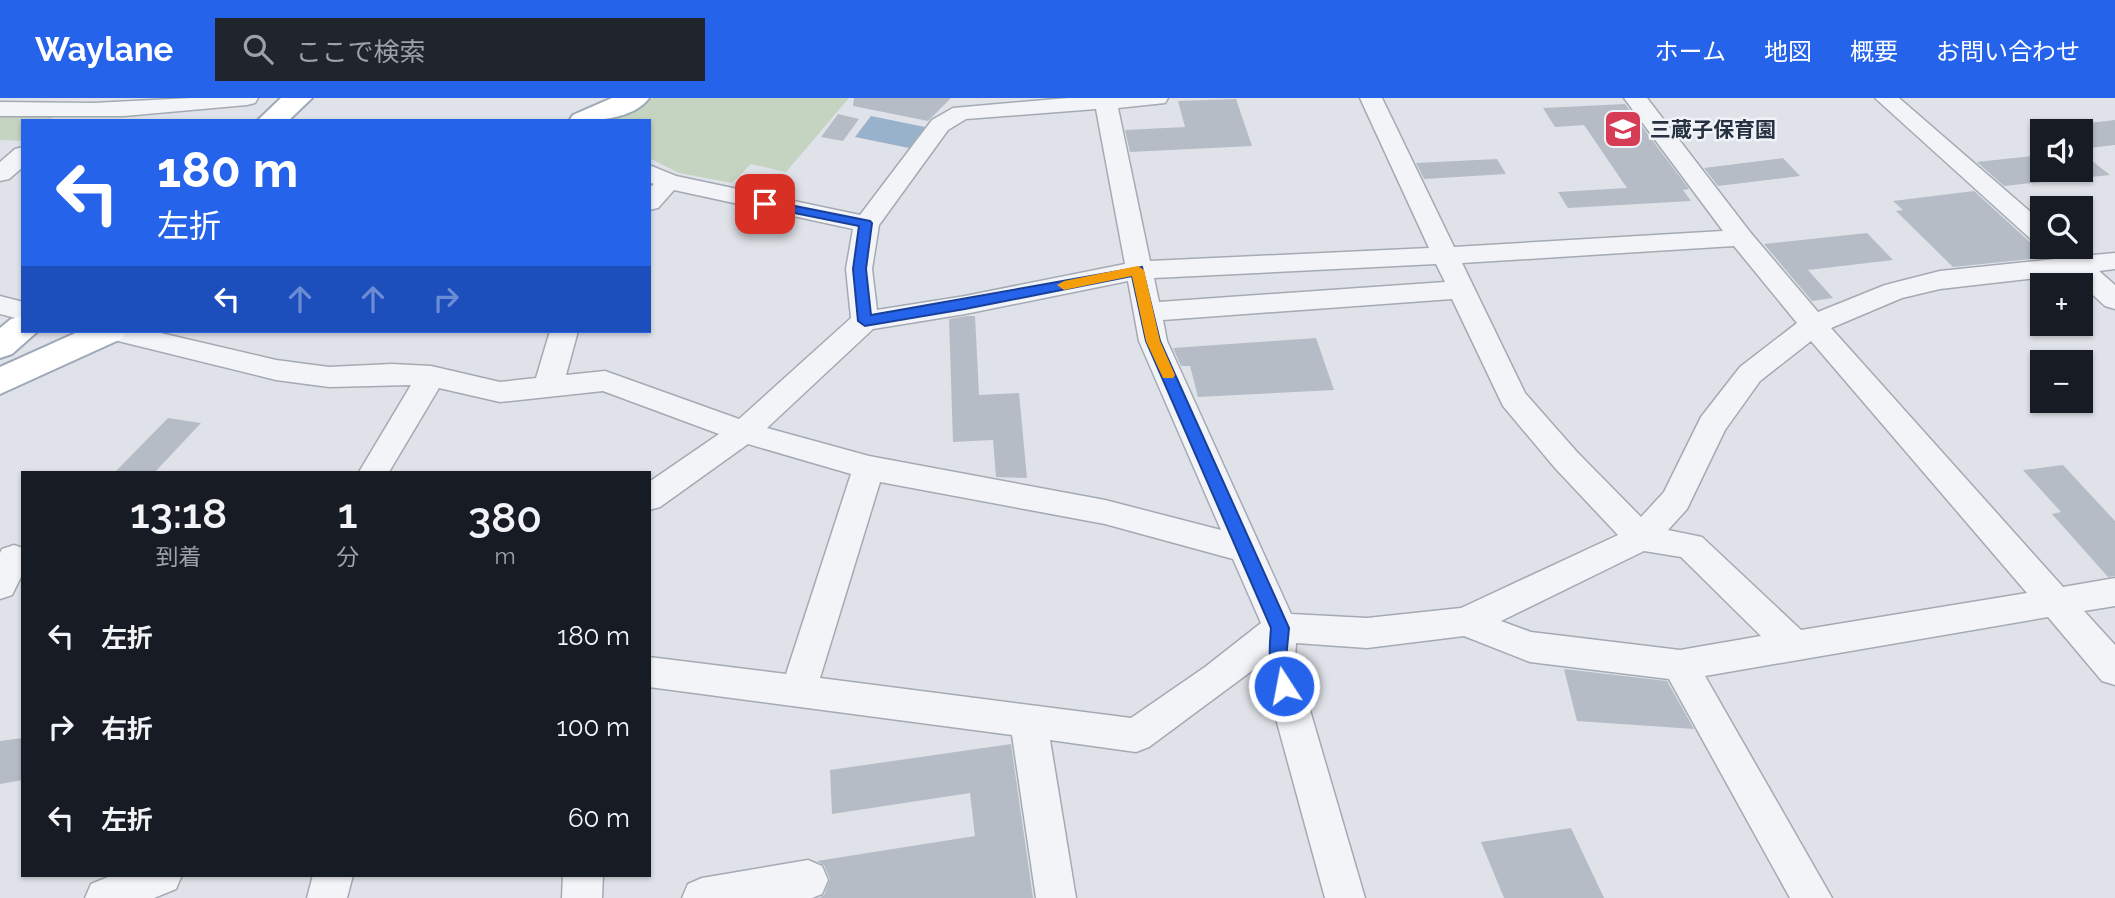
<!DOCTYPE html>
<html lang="ja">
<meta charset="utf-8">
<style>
:root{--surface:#171b24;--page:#20242c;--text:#f1f3f6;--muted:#9ea1a6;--accent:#2563eb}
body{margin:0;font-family:Raleway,"Noto Sans JP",sans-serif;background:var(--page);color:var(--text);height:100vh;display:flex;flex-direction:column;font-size:26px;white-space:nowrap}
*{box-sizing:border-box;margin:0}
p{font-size:23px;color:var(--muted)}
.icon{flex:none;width:38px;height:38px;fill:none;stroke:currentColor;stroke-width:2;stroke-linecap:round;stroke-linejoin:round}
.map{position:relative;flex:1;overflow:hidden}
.sheet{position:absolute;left:21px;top:373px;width:630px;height:406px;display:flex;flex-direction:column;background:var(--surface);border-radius:0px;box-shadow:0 2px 5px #0004}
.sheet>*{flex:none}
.banner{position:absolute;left:21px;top:21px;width:630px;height:214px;border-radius:0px;box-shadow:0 2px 5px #0004;background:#2563eb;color:#fff;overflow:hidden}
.buttons{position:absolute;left:2030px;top:21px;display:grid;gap:14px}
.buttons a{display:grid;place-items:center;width:63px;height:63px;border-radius:0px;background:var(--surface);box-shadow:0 2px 5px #0004;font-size:35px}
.pin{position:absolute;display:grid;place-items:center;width:60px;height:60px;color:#fff;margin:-30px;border-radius:14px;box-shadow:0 4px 10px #0006}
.me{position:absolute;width:77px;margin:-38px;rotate:349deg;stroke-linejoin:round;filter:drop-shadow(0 0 5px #0008)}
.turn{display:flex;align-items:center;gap:24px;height:147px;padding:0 21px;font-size:32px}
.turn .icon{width:91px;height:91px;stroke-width:2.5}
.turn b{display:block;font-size:49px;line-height:60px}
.lanes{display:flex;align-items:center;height:66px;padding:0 21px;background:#0003;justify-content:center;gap:35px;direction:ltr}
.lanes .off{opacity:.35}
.eta{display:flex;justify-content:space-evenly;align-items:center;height:119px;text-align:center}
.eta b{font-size:42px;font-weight:600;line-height:49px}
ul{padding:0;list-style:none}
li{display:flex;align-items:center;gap:21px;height:91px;padding:0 21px}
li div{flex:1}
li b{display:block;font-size:26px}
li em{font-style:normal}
header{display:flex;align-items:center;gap:42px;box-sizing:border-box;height:98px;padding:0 35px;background:var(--accent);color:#fff}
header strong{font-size:33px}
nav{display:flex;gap:38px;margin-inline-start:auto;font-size:24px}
.search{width:490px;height:63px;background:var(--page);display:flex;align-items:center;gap:18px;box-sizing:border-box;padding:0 24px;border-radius:0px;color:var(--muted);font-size:26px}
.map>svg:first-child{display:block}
.green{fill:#c5d4c0}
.water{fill:#98b2cb}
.building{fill:#b6bcc6}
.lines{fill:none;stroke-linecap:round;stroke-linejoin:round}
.minor-casing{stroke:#a4aab3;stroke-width:3}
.major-casing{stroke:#9ea8b6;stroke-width:4}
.minor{fill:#f2f4f7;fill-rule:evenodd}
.major{fill:#fff;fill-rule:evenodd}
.route{fill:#2563eb;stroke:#184099;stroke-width:2}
.slow{fill:#f59e0b}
.labels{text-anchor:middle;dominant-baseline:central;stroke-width:5;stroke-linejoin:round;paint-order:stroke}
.far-poi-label{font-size:21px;font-weight:bold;fill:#273141;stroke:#eff2f7;text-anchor:start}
</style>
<header>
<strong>Waylane</strong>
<div class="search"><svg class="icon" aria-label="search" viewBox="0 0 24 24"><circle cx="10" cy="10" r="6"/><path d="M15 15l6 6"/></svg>ここで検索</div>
<nav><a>ホーム</a><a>地図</a><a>概要</a><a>お問い合わせ</a></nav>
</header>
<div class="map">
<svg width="2115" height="800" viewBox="0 0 2115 800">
<rect width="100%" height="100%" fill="#dfe3e9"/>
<path class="green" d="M653,0H849L786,74L751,66L732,85L679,75L649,60V23H601Z
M0,15L54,16L51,23H23V43L0,42Z"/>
<path class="water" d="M871,18L925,29L909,50L855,39Z"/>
<path class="building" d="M854,0H951L928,23L853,8Z
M1236,1L1252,48L1130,54L1125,32L1185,29L1178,3Z
M1625,6L1689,91L1683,92L1691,103L1568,110L1558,94L1627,90L1584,27L1555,29L1543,10Z
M838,16L859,21L843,43L821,39Z
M2115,22V47L2081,51V26Z
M2081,54L2110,77L2081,80Z
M2042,57V84L2004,88L1977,64Z
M1783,60L1800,78L1718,88L1704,70Z
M1497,61L1506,76L1424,81L1416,65Z
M1974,93L2031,145L2038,147L2052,159L1953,169L1896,113L1903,112L1893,103Z
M1867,135L1893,162L1808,172L1833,200L1812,203L1764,146Z
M967,218H975L979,297L1019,295L1027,380L996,379L993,342L953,344L949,221Z
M1316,240L1334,292L1198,299L1190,268H1181L1173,250Z
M168,320L201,325L155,374H115Z
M2063,367L2115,423V478L2108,479L2052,416L2061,414L2023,372Z
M1564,571L1667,583L1694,631L1577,623Z
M23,640V682L0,686V643Z
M1011,646L1033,800H819L824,797L830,781L824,767L817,763L975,738L970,695L832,716L830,672Z
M1571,730L1604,800H1504L1481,744Z"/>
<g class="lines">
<defs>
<path id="minor" d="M192,0H258L255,5L247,7L124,18H0V4L93,5Z
M1068,0H1168L1165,5L1118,10L1150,163L1429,150L1360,0H1382L1454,149L1723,133L1624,0H1647L1750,134L1818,214L1885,187L1940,173L2055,161L2058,153L2067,151L2082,158L2115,155V171L2099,173L2115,187V211L2105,208L2070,176L1940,191L1902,200L1831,230L2063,489L2115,480V508L2084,513L2115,547V587L2102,583L2048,519L1705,578L1832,800H1790L1669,581L1530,564L1464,538L1367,550L1296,545L1295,561L1365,800H1325L1261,566L1149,649L1136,654L1050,642L1076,800H1036L1012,637L649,589V559L786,576L851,376L748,346L660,409L649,412V384L719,336L603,293L500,304L439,290L389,374H359L411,287L329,289L276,282L114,242L104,240L100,233H152L276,262L329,269L392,266L431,268L500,284L536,280L550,233H578L566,277L605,273L739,321L851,220L846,171L853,131L674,92L658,110L649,112V90L654,86L649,84V67L676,78L860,117L932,22L953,10ZM1096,11L1125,166L965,198L877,212L872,171L879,127L948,32L966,21ZM1734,148L1797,225L1740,269L1701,319L1664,394L1641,419L1577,354L1525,295L1462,165ZM1436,166L1445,184L1159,204L1154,180ZM1128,183L1139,243L1221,432L1105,402L869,358L767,330L873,231L965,216ZM1452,201L1503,308L1555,370L1618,437L1461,510L1367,520L1291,516L1167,243L1163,222ZM1811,243L2027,495L1801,532L1702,439L1668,432L1687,411L1725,332L1760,283ZM880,384L1105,426L1233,461L1261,525L1205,569L1131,620L820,580ZM1644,453L1681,459L1761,538L1680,552L1531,534L1501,523Z
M1875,0H1899L2042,124V145L2033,143Z
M23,49V69L9,81L0,83V64L15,51Z
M0,198L23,204V222L0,216Z
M14,447L23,450V475L12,497L0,501V455L2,451Z
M808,762L822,768L828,782L822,796L812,800H682L688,786L702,780Z
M113,777H182L176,791L154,800H85L91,786Z
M313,777H353L347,800H307Z
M563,777H603L602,800H562Z"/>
<path id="major" d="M281,0H312L288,23H257Z
M612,0H649C633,22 593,23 569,23L573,17Z
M23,218V233H38L12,256L0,260V230L11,221Z
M80,233H126L121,241L0,296V269Z"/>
</defs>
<use href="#minor" class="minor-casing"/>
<use href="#major" class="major-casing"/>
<use href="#minor" class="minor"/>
<use href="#major" class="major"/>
</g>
<path class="route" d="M765,102L870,123L872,125L866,171L871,217L1142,169L1160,243L1289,530L1286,561L1294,588L1291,594L1284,596L1278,594C1268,572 1269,553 1271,530L1146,243L1132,178L965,211L865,228L858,223L853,171L859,128L760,108L759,106Z"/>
<path class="slow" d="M1138,168L1144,172L1160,243L1175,277L1173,280H1163L1146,243L1132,178L1064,192L1057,187L1064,183Z"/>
<defs>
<symbol id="school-square" viewBox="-11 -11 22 22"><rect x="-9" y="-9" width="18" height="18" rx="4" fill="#d63c56" stroke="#eff2f7"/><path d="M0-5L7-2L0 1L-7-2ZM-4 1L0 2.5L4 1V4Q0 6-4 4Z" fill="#fff"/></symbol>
</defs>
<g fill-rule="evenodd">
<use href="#school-square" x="1601" y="9" width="44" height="44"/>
</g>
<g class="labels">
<g class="far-poi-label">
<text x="1650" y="31">三蔵子保育園</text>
</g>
</g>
</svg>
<div class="buttons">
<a><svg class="icon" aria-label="sound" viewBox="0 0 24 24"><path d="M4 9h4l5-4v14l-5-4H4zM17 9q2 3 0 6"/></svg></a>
<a><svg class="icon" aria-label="search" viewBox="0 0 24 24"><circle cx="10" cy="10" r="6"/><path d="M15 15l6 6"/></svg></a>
<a>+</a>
<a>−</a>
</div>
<div class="pin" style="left:765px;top:106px;background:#d93025"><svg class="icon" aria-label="arrive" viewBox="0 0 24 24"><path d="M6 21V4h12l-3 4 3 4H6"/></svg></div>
<svg class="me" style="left:1284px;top:588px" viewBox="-20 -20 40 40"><circle r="17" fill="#2563eb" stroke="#fff" stroke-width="3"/><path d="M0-11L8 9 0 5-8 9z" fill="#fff"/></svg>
<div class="banner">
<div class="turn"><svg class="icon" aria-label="left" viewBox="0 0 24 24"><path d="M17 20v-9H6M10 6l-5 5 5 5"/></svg><div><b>180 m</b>左折</div></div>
<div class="lanes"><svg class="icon" aria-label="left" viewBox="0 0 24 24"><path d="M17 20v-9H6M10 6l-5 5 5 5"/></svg><svg class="icon off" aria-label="ahead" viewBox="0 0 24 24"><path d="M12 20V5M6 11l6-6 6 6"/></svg><svg class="icon off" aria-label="ahead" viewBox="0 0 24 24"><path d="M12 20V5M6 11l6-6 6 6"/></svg><svg class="icon off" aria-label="right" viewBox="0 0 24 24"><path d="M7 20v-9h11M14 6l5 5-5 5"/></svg></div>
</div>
<section class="sheet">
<div class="eta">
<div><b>13:18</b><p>到着</p></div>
<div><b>1</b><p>分</p></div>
<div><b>380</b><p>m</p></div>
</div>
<ul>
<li><svg class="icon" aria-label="left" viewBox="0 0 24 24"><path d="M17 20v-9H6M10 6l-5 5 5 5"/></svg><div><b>左折</b></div><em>180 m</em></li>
<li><svg class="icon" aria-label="right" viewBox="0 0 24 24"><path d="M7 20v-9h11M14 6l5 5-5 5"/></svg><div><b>右折</b></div><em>100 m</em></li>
<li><svg class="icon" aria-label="left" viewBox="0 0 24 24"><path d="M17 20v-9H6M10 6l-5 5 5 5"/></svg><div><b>左折</b></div><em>60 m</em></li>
</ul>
</section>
</div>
